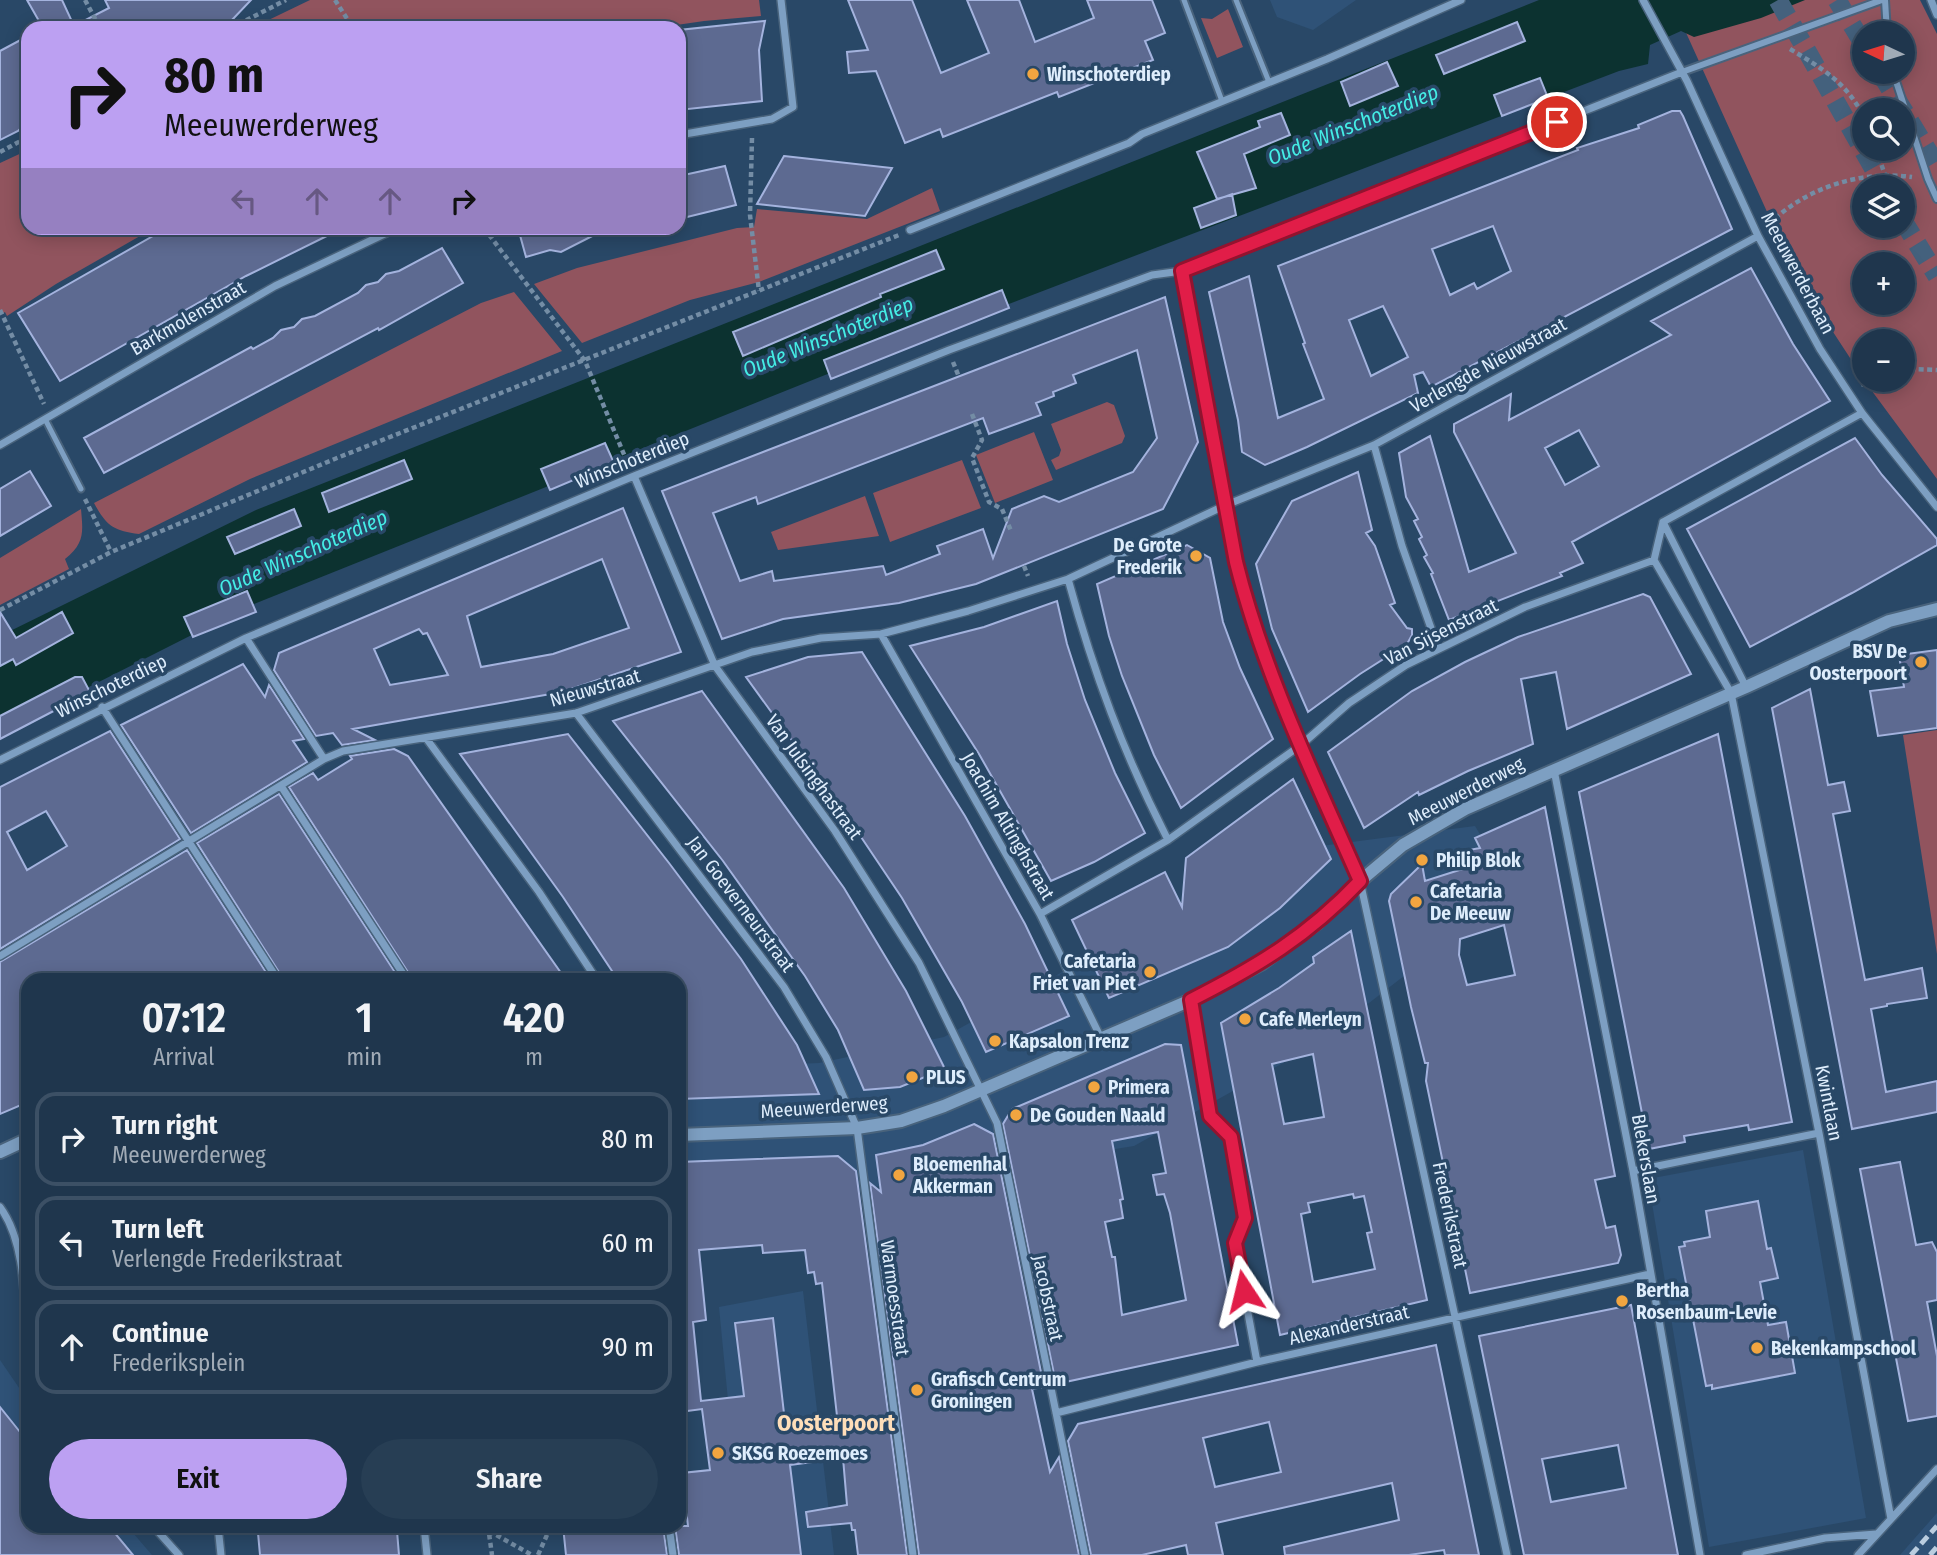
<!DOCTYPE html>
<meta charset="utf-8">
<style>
:root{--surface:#1f364d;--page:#273e54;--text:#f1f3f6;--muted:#a1abb6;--line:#3c5065;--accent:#bca0f2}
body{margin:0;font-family:"Fira Sans Condensed",sans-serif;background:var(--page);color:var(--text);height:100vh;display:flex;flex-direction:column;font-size:26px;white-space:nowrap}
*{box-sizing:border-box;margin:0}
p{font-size:23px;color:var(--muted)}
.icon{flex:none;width:38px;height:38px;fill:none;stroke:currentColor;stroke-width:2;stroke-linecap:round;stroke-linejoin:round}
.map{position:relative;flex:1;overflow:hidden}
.panel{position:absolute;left:21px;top:973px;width:665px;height:560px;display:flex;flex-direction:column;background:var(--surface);border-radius:21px;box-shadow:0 4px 18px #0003,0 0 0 2px var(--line)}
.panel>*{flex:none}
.top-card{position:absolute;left:21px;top:21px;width:665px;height:214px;border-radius:21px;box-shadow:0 4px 18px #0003,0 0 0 2px var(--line);background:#bca0f2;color:#111;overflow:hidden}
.needle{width:46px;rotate:274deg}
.controls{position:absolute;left:1852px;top:21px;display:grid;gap:14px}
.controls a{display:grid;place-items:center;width:63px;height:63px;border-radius:50%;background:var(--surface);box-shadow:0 4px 18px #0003,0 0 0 2px var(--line);font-size:35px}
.pin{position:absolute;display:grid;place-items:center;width:60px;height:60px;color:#fff;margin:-30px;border:4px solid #fff;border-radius:50%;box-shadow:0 2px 7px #0007}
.me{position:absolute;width:77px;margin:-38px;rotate:350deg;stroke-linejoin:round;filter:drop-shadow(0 0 5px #0008)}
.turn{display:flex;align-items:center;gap:24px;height:147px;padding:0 28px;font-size:32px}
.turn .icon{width:91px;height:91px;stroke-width:2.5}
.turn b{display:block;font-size:49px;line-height:60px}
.lanes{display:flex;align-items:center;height:66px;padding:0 28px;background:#0003;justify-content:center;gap:35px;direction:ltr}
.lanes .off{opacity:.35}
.eta{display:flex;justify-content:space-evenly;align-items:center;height:119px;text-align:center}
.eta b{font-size:42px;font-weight:600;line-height:49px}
.action{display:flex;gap:14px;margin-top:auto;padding:14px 28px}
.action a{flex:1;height:80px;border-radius:42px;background:var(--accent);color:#111;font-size:28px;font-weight:600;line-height:80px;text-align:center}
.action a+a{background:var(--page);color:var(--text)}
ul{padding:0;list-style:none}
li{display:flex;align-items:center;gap:21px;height:94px;margin:0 14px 10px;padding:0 14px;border:4px solid var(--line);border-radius:21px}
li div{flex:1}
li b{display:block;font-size:26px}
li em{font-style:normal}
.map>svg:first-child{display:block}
.built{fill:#2f5277}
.green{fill:#91545e;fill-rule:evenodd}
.water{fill:#0c3230}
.building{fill:#5d6a91;stroke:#a4b3de;stroke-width:2;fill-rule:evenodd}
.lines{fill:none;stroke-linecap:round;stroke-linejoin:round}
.trunk-tunnel{stroke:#44617d;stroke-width:19;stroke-dasharray:19 10;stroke-linecap:butt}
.service-casing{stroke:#49637c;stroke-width:9}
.pedestrian-casing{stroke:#49637c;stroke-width:10}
.minor-casing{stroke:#49637c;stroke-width:10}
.tertiary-casing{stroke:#49637c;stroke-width:16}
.path{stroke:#748da5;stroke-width:4.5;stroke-dasharray:5 3.5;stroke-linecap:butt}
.service{stroke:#7d9fc2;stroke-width:5}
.pedestrian{stroke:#7d9fc2;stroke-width:6}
.minor{stroke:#7d9fc2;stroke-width:7}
.tertiary{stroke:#7d9fc2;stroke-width:12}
.rail{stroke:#bacddf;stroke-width:5;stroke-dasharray:10 5;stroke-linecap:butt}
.route-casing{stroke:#92132f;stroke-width:18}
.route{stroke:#e11d48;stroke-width:12}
.poi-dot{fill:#f1a540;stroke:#294867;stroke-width:2.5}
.labels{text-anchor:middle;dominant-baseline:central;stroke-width:7;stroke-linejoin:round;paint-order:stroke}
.poi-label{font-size:19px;font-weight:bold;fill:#deedfc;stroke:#294867;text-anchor:start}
.street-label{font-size:19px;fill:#deedfc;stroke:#294867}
.water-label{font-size:21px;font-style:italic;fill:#44ede5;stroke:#294867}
.quarter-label{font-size:23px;font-weight:bold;fill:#fedeb9;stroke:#294867}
</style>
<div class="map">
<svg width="1937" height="1555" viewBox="0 0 1937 1555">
<rect width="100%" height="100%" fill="#294867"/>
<path class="built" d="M1270,0H1356L1313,30L1277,17Z
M1475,826L1514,891L1312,1047L1134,1146L799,1199L679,1203V1069L819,1063L944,1037L1282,851Z
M1803,1150L1866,1518L1709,1547L1648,1179Z
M803,1291L834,1555H743L719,1307Z
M0,1360L28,1401V1526H127L152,1555H0Z
M1937,1513V1555H1900Z"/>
<path class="green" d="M310,0H759L761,16L704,21L656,28H252Z
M1743,0H1920L1937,34V479L1869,387L1820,312L1768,214L1683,26ZM1864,33H1902V72H1864ZM1864,110H1902V149H1864ZM1864,187H1902V226H1864ZM1864,264H1902V303H1864ZM1864,341H1902V380H1864Z
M1228,9L1243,47L1217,58L1201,18L1212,19Z
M28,150V228H154L56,284L7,316L5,312L0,315V163Z
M932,188L940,211L759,282L690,300L582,343L534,284L577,268L737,228L754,227L757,209L867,219Z
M514,292L562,351L250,479L139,534C113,531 106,525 94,503L481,303Z
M1107,402L1114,405L1125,436L1122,443L1056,470L1051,460L1059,456L1061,450L1051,424Z
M1034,432L1053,480L995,503L976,455Z
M962,460L981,508L890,542L873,493Z
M865,496L879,536L778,550L771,532Z
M81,509C83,532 85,543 65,559L69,569L0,605V558Z
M1937,730V954L1903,735Z"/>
<path class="water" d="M1539,0H1805L1761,18L1694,37L1681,31L1650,45L1648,64L1619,71L875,355L249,606L0,732V636L256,510Z"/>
<path class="building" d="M27,0H62L74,26L109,8L105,0H251L231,21L201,28H43Z
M848,0H912L941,73L989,53L967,0H1019L1035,42L1094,18L1087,0H1152L1165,33L1145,41L1153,60L1059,97L1057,92L943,137L940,129L905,143L876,71L849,73L847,52L868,50Z
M765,21L759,50L762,101L679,110V30Z
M1517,22L1525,41L1444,74L1436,55Z
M28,36V121L18,131L0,140V51Z
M1387,62L1398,86L1350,106L1341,82Z
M1540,78L1548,98L1502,116L1494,95Z
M1672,111H1680L1683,116L1732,229L1431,387L1423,372L1414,375L1418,393L1307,447L1265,465L1242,452L1238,420L1209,292L1249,276L1278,418L1324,399L1303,344L1305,343L1278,266L1578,150L1577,148L1639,128L1638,125ZM1493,226L1511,271L1477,289L1474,283L1450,295L1432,249ZM1383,306L1408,357L1371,376L1349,320Z
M1281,113L1290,135L1244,154L1256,188L1217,199L1197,152L1260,127L1258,121Z
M784,156L892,168L865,216L757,204Z
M725,166L736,205L679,219V176Z
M1232,194L1236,215L1201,228L1194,208Z
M167,228H343L246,276L60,381L18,313Z
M518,228H608L561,252L550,250L526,257Z
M442,248L463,283L379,330L378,328L104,473L84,438L251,347L253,349L273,338L281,330L294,327L302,319L315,316L358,293L366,285L378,282L386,274L399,271Z
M936,250L944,269L880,294L881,297L743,356L733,332Z
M1751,268L1793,344L1830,401L1572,542L1583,563L1560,573L1562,576L1449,620L1431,574L1433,573L1424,557L1427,555L1419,539L1422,537L1414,521L1418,519L1406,497L1399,453L1430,436L1469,572L1516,553L1454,432V424L1511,394L1509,420L1671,335L1651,321ZM1579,430L1599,466L1565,485L1545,448Z
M1002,290L1009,308L831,379L824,360Z
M1165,297L1198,442L1163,509L976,584L899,603L783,619L722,639L662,491ZM1137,350L1157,438L1133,472L1059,502L1044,496L1012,509L993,558L983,529L937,546L940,554L886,575L883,566L774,581L772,571L740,581L713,513L756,497L758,504L983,418L989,434L1041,415L1036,403L1054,396L1053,392L1076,383L1073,375Z
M1855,438L1882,475L1937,539V545L1852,593L1750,647L1687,529Z
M605,443L614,463L550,490L541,469Z
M404,460L412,479L329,512L322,493Z
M30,471L51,506L0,536V489Z
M1358,472L1372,530L1366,533L1375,546L1395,603L1390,605L1407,628L1412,629V635L1407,644L1360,674L1308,712L1272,629L1256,564L1292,501Z
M623,508L681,652L562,692L353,729L375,740L342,745L333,733L316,736L274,670L279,653ZM602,559L629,628L553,654L481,667L467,616ZM419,629L423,634L427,633L448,675L390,685L374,649Z
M294,509L301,526L235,554L227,537Z
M1187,545L1210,558L1223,622L1240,668L1273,739L1181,808L1154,755L1122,676L1109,636L1097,584Z
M247,591L256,612L193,637L184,617Z
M1643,594L1650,597L1691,674L1567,729L1556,672L1521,679L1533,744L1468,771L1419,795L1418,792L1364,828L1328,752L1412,691L1465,662L1518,637Z
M1057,601L1067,644L1085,700L1115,773L1145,833L1094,862L1051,881L979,754L910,646L984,627Z
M0,612L16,638L62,612L73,633L16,665L13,659L0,666Z
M1937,650V728L1878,736L1870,691L1904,687L1899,655Z
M862,652L965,816L1025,924L1069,1016L986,1052L962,1002L902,898L855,828L746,677L808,657Z
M243,664L265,697L269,685L304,739L293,741L307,762L191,833L121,725Z
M75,677H82L90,692L0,739V716Z
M1810,689L1828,785L1844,782L1850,811L1833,814L1865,980L1922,968L1927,998L1887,1004V1006L1871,1009L1886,1092L1937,1081V1112L1852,1129L1772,708Z
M702,691L844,888L906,991L945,1069L900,1087L864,1090L838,1030L805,976L723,861L613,721Z
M110,731L180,839L0,949V787ZM46,811L67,846L27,870L7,832Z
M568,734L669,863L741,959L797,1045L819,1094L679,1099V980H618L563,897L460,754Z
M1718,734L1792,1122L1749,1130L1748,1125L1684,1136L1685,1142L1649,1149L1579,792Z
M394,749L408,756L566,980H413L289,787L313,773L318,780L352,759L350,756Z
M1293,779L1331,859L1280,908L1228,947L1109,998L1072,920L1165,872L1182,907L1186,858Z
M279,794L400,980H284L197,843Z
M1545,807L1615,1176L1595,1180L1606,1228L1615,1226L1621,1255L1618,1263L1470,1293L1426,1081L1428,1063H1425L1411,1007L1389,901L1391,894L1422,864L1425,881L1472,866L1469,850L1480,848L1475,838ZM1504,925L1515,975L1467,985L1459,955L1460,939Z
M187,850L271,980H28V1102L0,1114V962Z
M1351,931L1427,1300L1280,1335L1221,1023L1279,988L1314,963L1313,957ZM1313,1054L1324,1117L1284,1124L1272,1064ZM1353,1194L1354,1198L1364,1196L1372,1232L1367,1233L1375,1269L1313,1282L1301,1214L1310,1212L1308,1203Z
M1165,1044L1181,1045L1238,1345L1056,1384L1003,1124L1012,1109ZM1158,1132L1166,1173L1153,1175L1157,1195L1164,1194L1170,1213L1186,1300L1122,1315L1115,1257H1112L1105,1222L1123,1218L1120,1200L1123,1199L1112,1141Z
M974,1124L993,1134L1044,1387L1032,1389L1050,1472L1059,1457L1079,1555H919L870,1183L881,1192L876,1155L923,1145Z
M838,1156L856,1171L907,1555H858L855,1530H852L851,1523L808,1527L806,1512L847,1505L843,1458L790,1465L801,1555H679L675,1526H688L682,1473L710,1470L702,1409L679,1412V1162ZM762,1245L763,1253L805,1250L808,1273L814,1272L816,1284L822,1283L837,1416L785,1422L773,1318L735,1323L744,1396L701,1401L693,1322L706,1320L699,1250Z
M1900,1162L1916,1245L1932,1242L1937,1252V1300L1927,1302L1937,1356V1416L1908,1421L1860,1169Z
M1758,1201L1767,1249L1771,1248L1778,1278L1760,1282L1768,1325L1786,1322L1795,1373L1712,1389V1385L1706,1386L1679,1247L1685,1246L1684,1242L1710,1237L1706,1211Z
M1631,1305L1678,1555H1524L1479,1336ZM1618,1445L1626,1488L1551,1502L1542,1459Z
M1436,1345L1479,1555H1445L1444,1550L1409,1555H1285L1284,1547L1399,1520L1392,1483L1216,1523L1223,1555H1188L1186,1545L1142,1555H1091L1068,1441L1078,1424ZM1269,1422L1281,1472L1215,1487L1203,1438Z
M0,1407L28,1442V1526H109L133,1555H0Z
M276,1526H389L390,1531H397L399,1555H260L258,1533L276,1531Z
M563,1526H663L667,1555H566Z"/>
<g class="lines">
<path class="trunk-tunnel" d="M1778,0L1884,187
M1837,0L1864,45
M1880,72L1937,166
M1902,219L1937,276"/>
<defs>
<path id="service" d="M1184,0L1222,101
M1236,0L1269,82
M45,419L81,489"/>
<path id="pedestrian" d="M1885,0L1887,33
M1682,72L1882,0
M1893,72L1928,179L1937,199"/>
<path id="minor" d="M1643,0L1687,81L1758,236L1820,349L1862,413L1937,507
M1931,0L1937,15
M679,135L772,119L793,107L781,0
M910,230L1129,143L1142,134L1327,59L1461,0
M1182,271L1236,562L1262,654L1280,700L1360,881L1507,1555
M0,445L275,286L397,228
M1374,445L1402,546L1438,648
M634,476L715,666L835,831L919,963L997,1123L1085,1555
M1663,522L1746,687
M1654,560L1731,693L1819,1133L1891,1519
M1654,560L1663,522L1862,413
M1068,579C1094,674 1123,752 1168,840
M881,634L1040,914L1101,1038
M246,638L324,759
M102,707L278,980
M576,713L784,987L826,1057L857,1128L913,1555
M426,738L539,892L597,980
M0,760L246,638L634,476L949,350L1152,275L1182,271L1682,72
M1554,770L1633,1171L1700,1555
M281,786L407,980
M1040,914L1168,840L1301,745L1349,703L1406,665L1525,607L1654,560
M0,956L324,759L343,751L576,713L752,652L821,638L881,634L968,611L1068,579L1226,505L1374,445L1758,236
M1191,1000L1210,1116L1231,1137L1245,1218L1235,1243L1257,1362
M1633,1171L1819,1133
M0,1207C28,1245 24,1310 28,1356
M1056,1413L1257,1362L1650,1274
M153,1526L179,1555
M218,1526L221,1555
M424,1526L427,1555
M669,1526L673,1555
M425,1531L448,1526
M1746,1555L1825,1538L1876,1534
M1858,1555L1937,1469"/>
<path id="tertiary" d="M679,1135L857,1128L901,1121L944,1106L1191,1000L1261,964L1317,923L1360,881L1403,845L1465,809L1746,687L1889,621L1937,609
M0,1152L28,1139"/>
</defs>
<use href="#service" class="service-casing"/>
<use href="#pedestrian" class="pedestrian-casing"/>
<use href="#minor" class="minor-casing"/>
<use href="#tertiary" class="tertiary-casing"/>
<path class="path" d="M85,0L100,28
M335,0L353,28
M231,28L286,0
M1790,49C1823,69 1846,82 1864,117
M752,138L750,215L759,291
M1876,149L1885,175
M0,152L28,137
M1769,224C1806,188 1860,170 1912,177
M484,228L585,361L628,464
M0,310L44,404
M953,362L959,377
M1902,372L1915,369L1937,370
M1861,385L1873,380
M972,414L982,440L972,458L989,502L1002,509L1011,531
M85,499L111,552
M1024,566L1028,576
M0,610L111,552L337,458L899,235
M488,1526L492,1555
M489,1531L532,1555
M538,1555L551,1526"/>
<use href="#service" class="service"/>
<use href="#pedestrian" class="pedestrian"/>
<use href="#minor" class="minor"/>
<use href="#tertiary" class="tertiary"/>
<path class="rail" d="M1911,1555L1937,1526
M1930,1555L1937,1547"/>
</g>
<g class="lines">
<defs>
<path id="route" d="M1244,1291L1235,1243L1245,1218L1231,1137L1210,1116L1191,1000C1258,966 1308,936 1360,881C1314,776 1264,674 1236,562L1182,271L1557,122"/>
</defs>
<use href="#route" class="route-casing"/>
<use href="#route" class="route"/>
</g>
<g class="poi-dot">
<circle cx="1033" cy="74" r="7"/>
<circle cx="1196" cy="556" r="7"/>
<circle cx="1921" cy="662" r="7"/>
<circle cx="1422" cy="860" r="7"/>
<circle cx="1416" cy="902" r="7"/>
<circle cx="1150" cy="972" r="7"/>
<circle cx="1245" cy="1019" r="7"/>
<circle cx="995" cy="1041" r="7"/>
<circle cx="912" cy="1077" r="7"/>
<circle cx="1094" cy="1087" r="7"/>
<circle cx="1016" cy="1115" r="7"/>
<circle cx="899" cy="1175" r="7"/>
<circle cx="1622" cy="1301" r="7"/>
<circle cx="1757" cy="1348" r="7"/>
<circle cx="917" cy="1390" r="7"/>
<circle cx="718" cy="1453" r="7"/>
</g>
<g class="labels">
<g class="poi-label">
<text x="1047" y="74">Winschoterdiep</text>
<text x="1182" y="545" text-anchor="end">De Grote<tspan x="1182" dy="22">Frederik</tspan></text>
<text x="1907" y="651" text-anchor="end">BSV De<tspan x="1907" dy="22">Oosterpoort</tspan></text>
<text x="1436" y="860">Philip Blok</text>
<text x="1430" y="891">Cafetaria<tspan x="1430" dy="22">De Meeuw</tspan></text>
<text x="1136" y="961" text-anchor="end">Cafetaria<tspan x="1136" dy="22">Friet van Piet</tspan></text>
<text x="1259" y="1019">Cafe Merleyn</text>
<text x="1009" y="1041">Kapsalon Trenz</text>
<text x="926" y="1077">PLUS</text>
<text x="1108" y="1087">Primera</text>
<text x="1030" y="1115">De Gouden Naald</text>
<text x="913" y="1164">Bloemenhal<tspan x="913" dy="22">Akkerman</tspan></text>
<text x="1636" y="1290">Bertha<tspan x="1636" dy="22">Rosenbaum-Levie</tspan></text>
<text x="1771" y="1348">Bekenkampschool</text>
<text x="931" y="1379">Grafisch Centrum<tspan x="931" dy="22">Groningen</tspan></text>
<text x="732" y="1453">SKSG Roezemoes</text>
</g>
<g class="street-label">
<text transform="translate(1798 273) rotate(62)">Meeuwerderbaan</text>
<text transform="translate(188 318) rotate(-30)">Barkmolenstraat</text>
<text transform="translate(1488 365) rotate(-29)">Verlengde Nieuwstraat</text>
<text transform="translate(632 460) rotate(-22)">Winschoterdiep</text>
<text transform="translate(1441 632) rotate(-27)">Van Sijsenstraat</text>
<text transform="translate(111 686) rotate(-26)">Winschoterdiep</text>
<text transform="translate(595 688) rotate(-16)">Nieuwstraat</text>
<text transform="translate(814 777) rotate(54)">Van Julsinghastraat</text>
<text transform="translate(1466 791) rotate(-27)">Meeuwerderweg</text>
<text transform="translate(1008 826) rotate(60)">Joachim Altinghstraat</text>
<text transform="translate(741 904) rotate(53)">Jan Goeverneurstraat</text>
<text transform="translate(1829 1103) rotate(79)">Kwintlaan</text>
<text transform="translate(824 1107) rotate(-4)">Meeuwerderweg</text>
<text transform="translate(1646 1159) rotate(80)">Blekerslaan</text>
<text transform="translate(1450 1215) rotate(78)">Frederikstraat</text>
<text transform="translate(895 1298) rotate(82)">Warmoesstraat</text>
<text transform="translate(1048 1298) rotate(78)">Jacobstraat</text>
<text transform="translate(1349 1325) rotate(-13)">Alexanderstraat</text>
</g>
<g class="water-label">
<text transform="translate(1353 125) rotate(-22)">Oude Winschoterdiep</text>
<text transform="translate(828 337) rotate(-22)">Oude Winschoterdiep</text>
<text transform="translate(303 553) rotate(-24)">Oude Winschoterdiep</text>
</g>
<g class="quarter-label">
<text x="836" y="1423">Oosterpoort</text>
</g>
</g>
</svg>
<div class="controls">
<a><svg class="needle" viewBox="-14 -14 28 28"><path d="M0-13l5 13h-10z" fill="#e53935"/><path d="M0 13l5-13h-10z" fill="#a1abb6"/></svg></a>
<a><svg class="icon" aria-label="search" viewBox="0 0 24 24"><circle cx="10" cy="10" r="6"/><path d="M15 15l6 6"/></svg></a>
<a><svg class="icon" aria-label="layers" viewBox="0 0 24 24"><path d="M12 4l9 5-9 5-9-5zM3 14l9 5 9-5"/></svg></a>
<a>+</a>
<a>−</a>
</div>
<div class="pin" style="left:1557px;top:122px;background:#d93025"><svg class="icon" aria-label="arrive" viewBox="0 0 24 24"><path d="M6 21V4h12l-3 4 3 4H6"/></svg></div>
<svg class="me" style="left:1244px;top:1291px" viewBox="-20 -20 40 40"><path d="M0-17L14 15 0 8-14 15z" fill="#e11d48" stroke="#fff" stroke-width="4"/></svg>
<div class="top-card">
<div class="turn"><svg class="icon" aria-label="right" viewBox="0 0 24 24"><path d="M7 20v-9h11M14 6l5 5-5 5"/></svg><div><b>80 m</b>Meeuwerderweg</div></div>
<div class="lanes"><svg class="icon off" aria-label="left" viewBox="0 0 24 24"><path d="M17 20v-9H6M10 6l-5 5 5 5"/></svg><svg class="icon off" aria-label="ahead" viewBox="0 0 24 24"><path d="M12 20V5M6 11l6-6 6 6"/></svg><svg class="icon off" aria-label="ahead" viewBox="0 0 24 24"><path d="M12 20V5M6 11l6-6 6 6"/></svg><svg class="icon" aria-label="right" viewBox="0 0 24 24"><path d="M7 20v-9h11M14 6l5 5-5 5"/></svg></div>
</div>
<section class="panel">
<div class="eta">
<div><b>07:12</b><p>Arrival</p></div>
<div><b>1</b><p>min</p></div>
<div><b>420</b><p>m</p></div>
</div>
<ul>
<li><svg class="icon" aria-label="right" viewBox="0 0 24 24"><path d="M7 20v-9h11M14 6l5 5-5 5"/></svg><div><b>Turn right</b><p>Meeuwerderweg</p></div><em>80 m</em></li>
<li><svg class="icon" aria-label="left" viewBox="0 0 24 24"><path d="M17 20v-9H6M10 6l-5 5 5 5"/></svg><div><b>Turn left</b><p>Verlengde Frederikstraat</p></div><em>60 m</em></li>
<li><svg class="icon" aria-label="ahead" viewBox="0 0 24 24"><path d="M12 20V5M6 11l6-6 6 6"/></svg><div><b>Continue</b><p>Frederiksplein</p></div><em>90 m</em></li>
</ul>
<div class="action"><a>Exit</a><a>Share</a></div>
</section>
</div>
